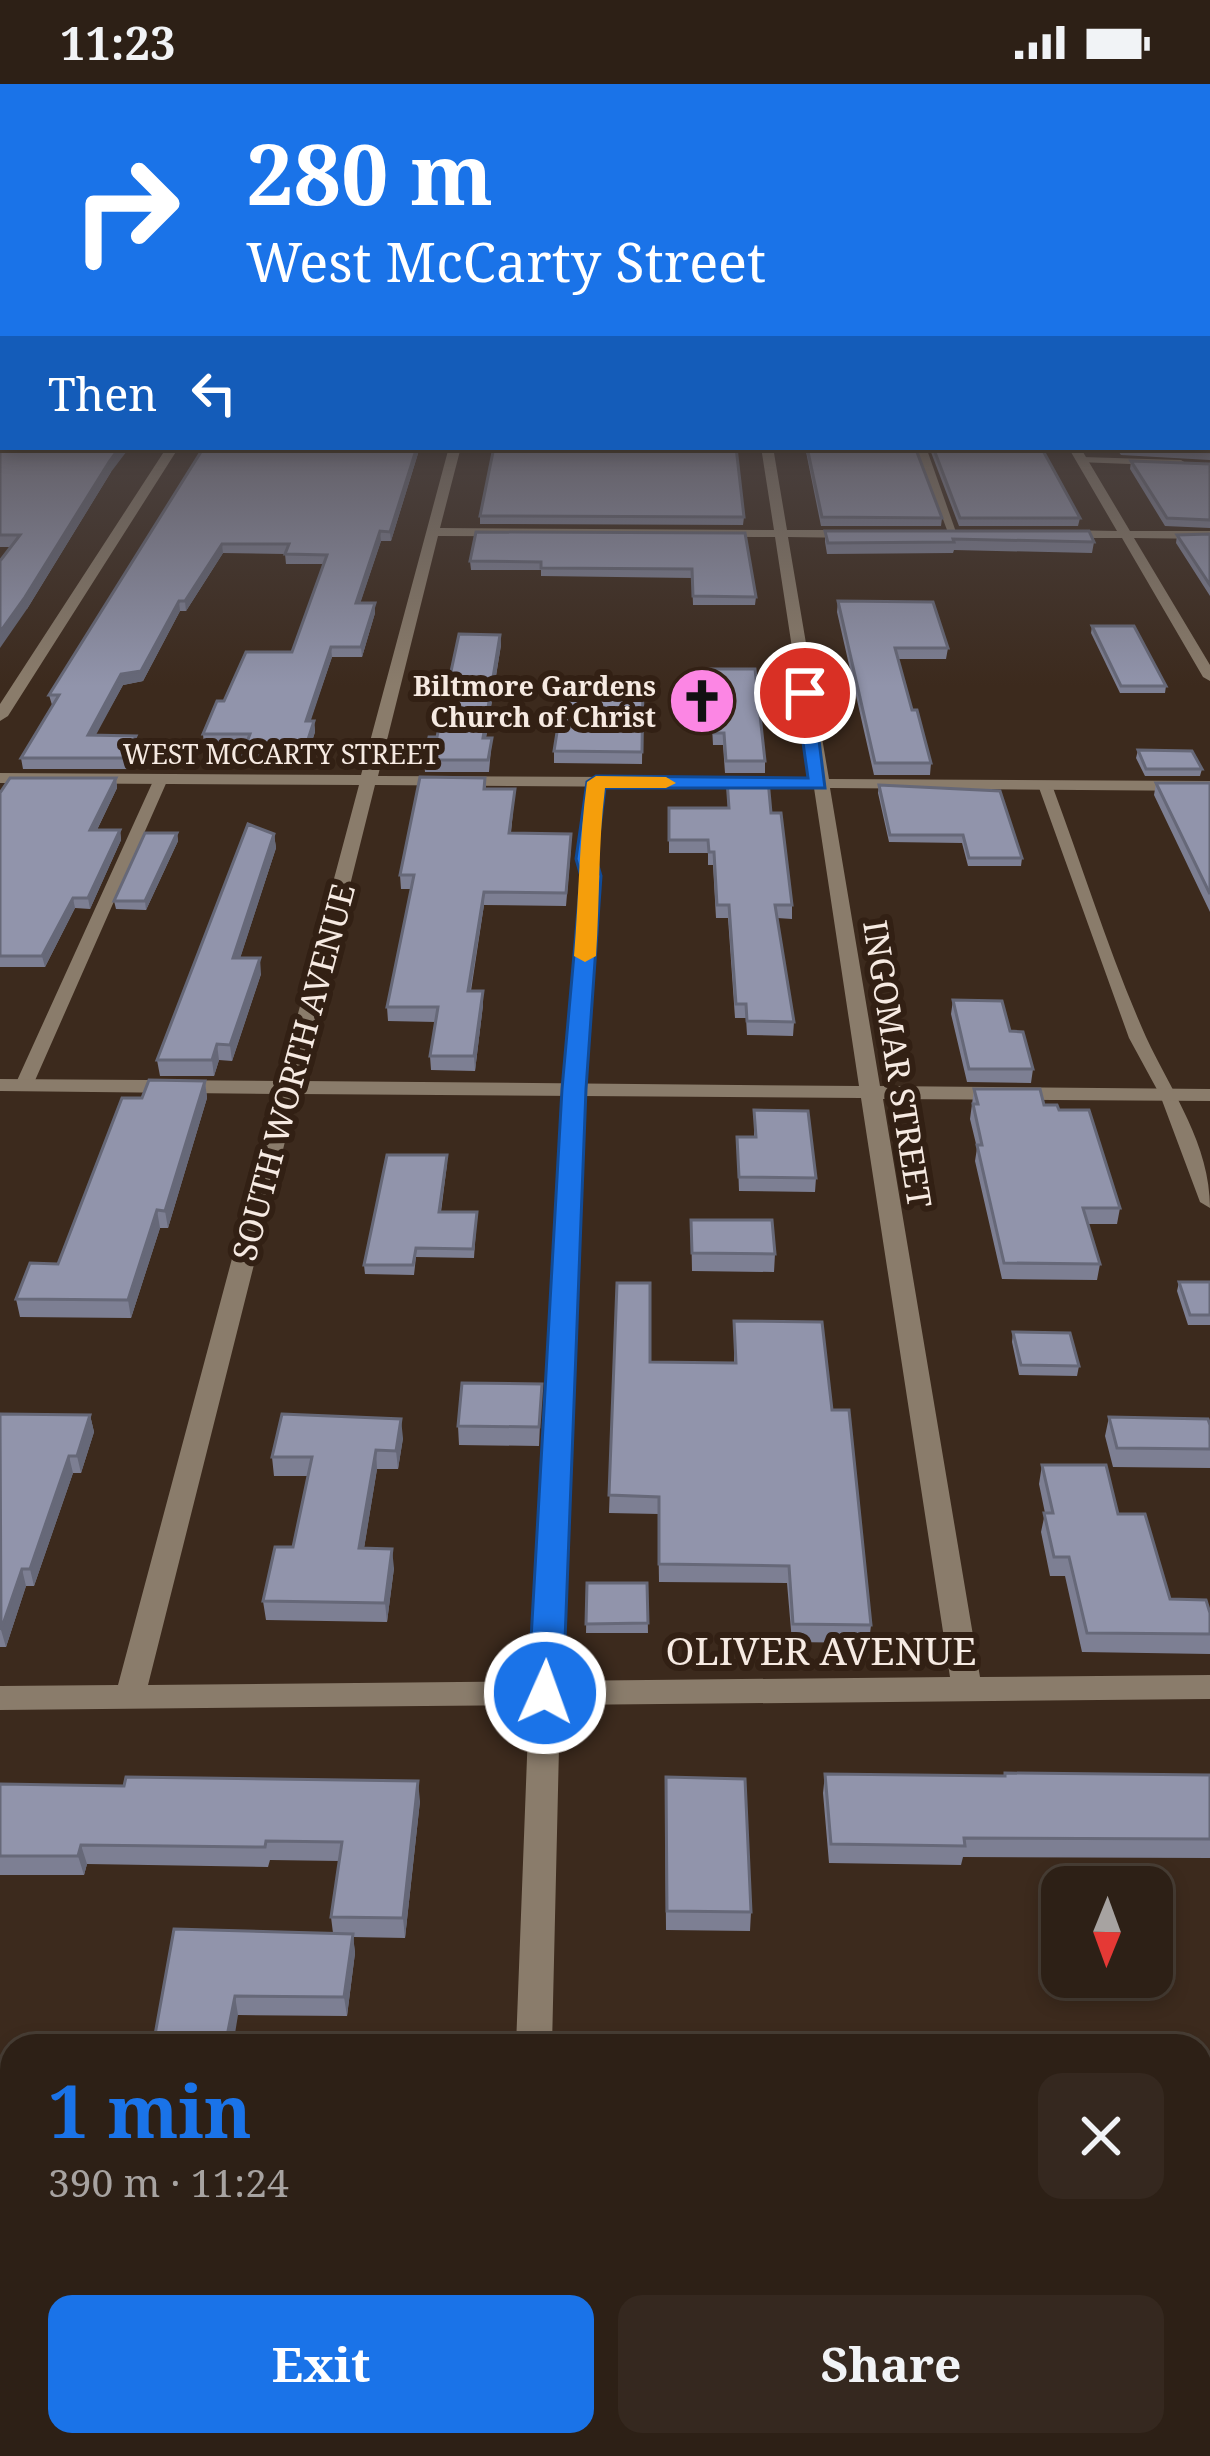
<!DOCTYPE html>
<meta charset="utf-8">
<style>
:root{--surface:#2d2016;--page:#35281f;--text:#f1f3f6;--muted:#a7a3a1;--line:#483e35;--accent:#1a73e8}
body{margin:0;font-family:"Noto Serif",serif;background:var(--page);color:var(--text);height:100vh;display:flex;flex-direction:column;font-size:45px;white-space:nowrap}
*{box-sizing:border-box;margin:0}
p{font-size:39px;color:var(--muted)}
.icon{flex:none;width:66px;height:66px;fill:none;stroke:currentColor;stroke-width:2;stroke-linecap:round;stroke-linejoin:round}
.map{position:relative;flex:1;overflow:hidden}
.drawer{position:absolute;left:0px;top:1950px;width:1212px;height:423px;display:flex;flex-direction:column;background:var(--surface);border-radius:36px 36px 0 0;box-shadow:0 6px 18px #0003,0 0 0 3px var(--line)}
.drawer>*{flex:none}
.guide{position:absolute;left:0px;top:0px;width:1212px;height:366px;box-shadow:0 6px 18px #0003,0 0 0 3px var(--line);background:#1a73e8;color:#fff;overflow:hidden}
.needle{width:78px;rotate:181deg}
.tools{position:absolute;left:1041px;top:1782px;display:grid;gap:24px}
.tools a{display:grid;place-items:center;width:132px;height:132px;border-radius:24px;background:var(--surface);box-shadow:0 6px 18px #0003,0 0 0 3px var(--line);font-size:60px}
.pin{position:absolute;display:grid;place-items:center;width:102px;height:102px;color:#fff;margin:-51px;border:6px solid #fff;border-radius:50%;box-shadow:0 3px 12px #0007}
.me{position:absolute;width:132px;margin:-66px;rotate:2deg;stroke-linejoin:round;filter:drop-shadow(0 0 9px #0008)}
.turn{display:flex;align-items:center;gap:42px;height:252px;padding:0 48px;font-size:54px}
.turn .icon{width:156px;height:156px;stroke-width:2.5}
.turn b{display:block;font-size:84px;line-height:102px}
.then{display:flex;align-items:center;height:114px;padding:0 48px;background:#0003;gap:24px;font-size:45px}
.round{display:grid;place-items:center;flex:none;width:126px;height:126px;border-radius:24px;background:var(--page)}
.overview{display:flex;align-items:center;justify-content:space-between;height:204px;padding:0 48px}
h1{font-size:72px;font-weight:700;line-height:90px;color:var(--accent)}
.primary-button{display:flex;gap:24px;margin-top:auto;padding:24px 48px}
.primary-button a{flex:1;height:138px;border-radius:24px;background:var(--accent);color:#fff;font-size:48px;font-weight:700;line-height:138px;text-align:center}
.primary-button a+a{background:var(--page);color:var(--text)}
.status{display:flex;justify-content:space-between;align-items:center;height:84px;padding:0 60px;background:var(--surface);direction:ltr}
.status svg{height:33px;fill:currentColor}
.map>svg:first-child{display:block}
.lines{fill:none;stroke-linecap:round;stroke-linejoin:round}
.lane{fill:#8a7c6b;fill-rule:evenodd}
.street{fill:#8a7c6b;fill-rule:evenodd}
.wall{fill:#7d7f93}
.shaded-wall{fill:#666878}
.building{fill:#9194ab;stroke:#666878;stroke-width:3}
.route{fill:#1a73e8;stroke:#114b97;stroke-width:3}
.slow{fill:#f59e0b}
.labels{text-anchor:middle;dominant-baseline:central;stroke-width:12;stroke-linejoin:round;paint-order:stroke}
.far-poi-label{font-size:27px;font-weight:bold;fill:#f6eae2;stroke:#322014;text-anchor:end}
.far-street-label{font-size:27px;fill:#f6eae2;stroke:#322014}
.street-label{font-size:33px;fill:#f6eae2;stroke:#322014}
.near-street-label{font-size:39px;fill:#f6eae2;stroke:#322014}
</style>
<div class="status"><b>11:23</b><svg viewBox="0 0 49 12"><path d="M0 12V9h3v3zM5 12V6h3v6zM10 12V3h3v9zM15 12V0h3v12zM26 1h20v11H26zM47 4h2v5h-2z"/></svg></div>
<div class="map">
<svg width="1210" height="2372" viewBox="0 0 1210 2372">
<rect width="100%" height="100%" fill="#3c2a1d"/>
<g class="lines">
<path class="lane" d="M916,363H926L956,448L947,446Z
M1082,373L1181,376L1186,379L1181,382L1078,378Z
M161,691L168,695L33,1001L24,1007L17,1005L15,1001L154,695Z
M596,694L603,698L594,775L599,792L583,1005L558,1609L554,1616L545,1619L536,1616L532,1609L565,1005L583,792L578,775L589,698Z
M1045,697L1052,701C1083,784 1110,872 1146,953C1172,1009 1210,1060 1210,1124L1200,1118L1160,1011L1129,954L1038,701Z"/>
<path class="street" d="M167,363H179L8,632L0,637V620Z
M449,363H461L440,444L774,446L761,363H773L787,446H857L863,450L857,454L788,453L829,695L1210,697V707L830,704L880,1002L1210,1005V1017L883,1015L980,1593L1210,1591V1615L560,1621L552,1962H516L529,1621L0,1626V1602L118,1601L276,1010L0,1007V995L280,997L359,701L0,699V689L361,691ZM438,452L775,453L812,694L378,692ZM375,701L814,704L859,1002L301,997ZM297,1010L861,1014L950,1593L148,1601Z
M1068,363H1080L1130,447H1210V455L1134,454L1210,581V597L1203,593L1122,454H1060L1054,450L1060,446L1117,447Z
M1200,2333H1210V2372L1185,2369L1182,2361H1200Z
M286,2361H841L837,2372H282Z"/>
</g>
<path class="wall" d="M0,307L111,388L27,525L11,463H0Z
M1210,332V376L1121,371L1115,363H1209Z
M204,363H420L391,457H381L360,519H375V529L362,573H332L310,637H314L315,648L304,682H244L242,671L246,661H204L203,650L224,617L292,568L324,480H286L285,470L223,469L186,527H180L143,597L123,601L95,651L136,652L138,662L127,685H23L21,674L52,621L49,611Z
M805,363H915L942,434L941,442H821Z
M929,363H1041L1080,434L1078,442H959Z
M1131,377L1210,380V444L1165,442L1130,385Z
M480,432L744,433L743,441L480,440Z
M825,447L1094,458L1092,469L954,466L953,469L827,470L825,458Z
M745,449L756,513L755,521H693L692,494L541,492V486H471L470,477Z
M1210,450V512L1176,459L1177,451Z
M838,517L948,564L946,575H898L912,626L931,679L930,691H874L837,528Z
M1092,542L1166,602L1165,609H1120L1091,549Z
M500,551L501,561L486,654H492L489,688H425L424,676Z
M709,585L765,677V689H725L723,661H713Z
M643,599L642,680L554,679V667Z
M1138,666L1202,685L1200,692H1145L1136,674Z
M116,694L117,704L97,746H120L121,756L90,825L75,824L45,883H0V709Z
M485,694L486,705H515L511,749L571,763L566,822L484,821L471,907H483V921L475,987L431,986L430,972L436,938L388,937L387,923L411,805H401L400,791Z
M727,696L771,729L792,821V835L777,834L794,938L793,952L747,951L746,934H735L728,834H716L713,781H708V769H669V724H728Z
M1156,699H1210V828L1154,711Z
M879,701L1022,774L1021,782H968L962,759L889,758L878,709Z
M177,749L178,757L146,826L116,825L114,817Z
M274,750L276,764L240,874L261,890L232,977L219,976L214,992H160L157,976Z
M953,916L1010,947L1033,985L1031,999L967,998L951,930Z
M205,997L207,1014L168,1144H160L131,1234L20,1233L16,1215L58,1180L142,1014Z
M974,1005L1059,1026L1120,1124L1117,1140H1088L1100,1180L1097,1196L1002,1195L975,1077L977,1064L970,1035Z
M754,1026L816,1094L815,1108L739,1107L737,1053H754Z
M447,1071V1080L441,1128H477L474,1174L416,1173L414,1191L365,1190L364,1181Z
M691,1136L775,1170L774,1188L692,1187Z
M1179,1198H1210V1241H1188L1177,1207Z
M617,1199L650,1278L734,1279V1237L832,1326L871,1541L869,1559L792,1558L787,1499L659,1498L658,1430L609,1429Z
M1013,1248L1079,1282L1077,1292L1019,1291L1012,1258Z
M542,1300L539,1362L459,1361L458,1342Z
M0,1330L90,1331L94,1348L81,1389H73L34,1502H26L6,1563H0Z
M1109,1333L1210,1341V1384L1113,1383L1105,1352Z
M403,1354L398,1385H377L364,1464L394,1484L387,1538L266,1536L263,1517L293,1463L308,1392H274L272,1373Z
M1042,1381L1118,1430L1170,1515L1210,1529V1570L1082,1568L1065,1492H1050L1041,1448L1045,1429L1039,1400Z
M587,1499H647L648,1549H586Z
M1005,1689L1210,1691V1774L963,1773L961,1781L829,1779L823,1709L825,1690L1004,1692Z
M0,1700L420,1717L405,1854L353,1853L355,1869L347,1932L238,1931L153,1962L333,1849L331,1833L339,1777L270,1776L268,1783L87,1780L84,1791H0Z
M665,1713L751,1828L750,1847L666,1846Z
M1200,2094L1210,2095V2201H1200Z
M0,2095H12V2207H0Z"/>
<path class="shaded-wall" d="M120,363H130L111,388L27,525L0,564V548Z
M417,363H420L391,457L390,448Z
M380,447L381,457L357,529L356,519Z
M222,460L223,469L186,527L185,517Z
M179,517L180,527L143,597L123,601L90,662L88,651L121,590Z
M375,519V529L362,573L361,563Z
M500,551L501,561L484,665L483,654Z
M331,563L332,573L307,648L306,637Z
M314,637L315,648L304,682L303,671Z
M136,652L138,662L127,685L125,674Z
M116,694L117,704L92,756L90,746Z
M120,746L121,756L90,825L88,814Z
M177,749L178,757L146,826L145,817Z
M274,750L276,764L235,890L233,874Z
M484,808V821L468,921V907Z
M73,814L75,824L45,883L42,872Z
M260,874L261,890L232,977L230,961Z
M483,907V921L475,987L474,972Z
M217,960L219,976L214,992L212,976Z
M205,997L207,1014L168,1144L165,1127Z
M157,1126L160,1144L131,1234L128,1216Z
M90,1331L94,1348L81,1389L77,1372Z
M401,1335L403,1354L398,1385L396,1367Z
M376,1366L377,1385L361,1483L359,1464Z
M69,1372L73,1389L34,1502L30,1485Z
M392,1465L394,1484L387,1538L385,1519Z
M22,1485L26,1502L6,1563L1,1546Z
M418,1697L420,1717L405,1854L403,1834Z
M81,1761L87,1780L84,1791L78,1772Z
M353,1850L355,1869L347,1932L344,1913Z
M235,1912L238,1931L233,1962H225Z"/>
<path class="building" d="M0,270H3V293H0Z
M1209,270H1210L1209,323Z
M0,307H3V363H120L109,378L25,513L0,548V477L20,451H0Z
M1209,332L1210,368L1122,363H1209Z
M204,363H417L390,448L380,447L356,519H375L361,563H331L306,637H314L303,671H242L250,650H203L217,617H224L246,568H292L327,471L285,470L289,460H222L185,517H179L141,587L121,590L88,651L136,652L125,674H21L59,611H49Z
M494,363H736L744,433L480,432Z
M807,363H915L942,434L822,433Z
M933,363H1041L1080,434H960Z
M1131,377L1210,380V436L1167,434Z
M825,447H1089L1094,458L953,455L954,458L828,459Z
M476,448L745,449L756,513L693,512L692,485L541,484V478L470,477Z
M1210,450V501L1177,451Z
M838,517L933,518L948,564H895L912,626H917L931,679H875Z
M1092,542H1134L1166,602H1121Z
M459,550L500,551L483,654H492L488,676H424L429,653H437Z
M709,585H755L765,677H726L724,649H714Z
M565,598L643,599L642,668L554,667Z
M1138,666L1192,667L1202,685H1146Z
M420,693L485,694L484,705H515L509,749L571,750L566,809L484,808L468,907H483L474,972H430L438,923H387L414,791H400Z
M10,694H116L90,746H120L88,814H73L42,872H0V709Z
M727,696H768L771,729H781L792,821H775L794,938L747,937L746,920H736L729,821H717L714,768H709L708,756H669V724H729Z
M1156,699H1210V810Z
M879,701L1000,707L1022,774H969L963,751H890Z
M248,740L274,750L233,874H260L230,961L217,960L212,976H157Z
M145,749H177L145,817H114Z
M953,916L1002,917L1010,947L1023,948L1033,985H969Z
M149,996L205,997L165,1127L157,1126L128,1216L16,1215L30,1179L58,1180L122,1014H142Z
M974,1005H1040L1044,1021H1057L1059,1026H1089L1120,1124H1083L1100,1180L1004,1179L977,1061H982L973,1020H978Z
M754,1026L808,1027L816,1094L739,1093L737,1053H756Z
M387,1071H447L439,1128H477L473,1165L416,1164L413,1181H364Z
M691,1136H772L775,1170L692,1169Z
M1179,1198H1210V1231H1190Z
M617,1199H650V1278L736,1279L734,1237L822,1238L832,1326H849L871,1541L793,1540L789,1482L659,1480V1413L609,1411Z
M1013,1248L1070,1249L1079,1282L1021,1281Z
M462,1299L542,1300L539,1343L458,1342Z
M0,1330L90,1331L77,1372H69L30,1485H22L1,1546Z
M282,1330L401,1335L396,1367L376,1366L359,1464L392,1465L385,1519L263,1517L275,1463H293L312,1373H272Z
M1109,1333L1208,1335L1210,1341V1365L1117,1364Z
M1042,1381H1106L1118,1430H1145L1170,1515L1206,1516L1210,1529V1550L1087,1549L1069,1473H1054L1044,1429H1053Z
M587,1499H647L648,1539L586,1540Z
M1005,1689L1210,1691V1755L964,1754L965,1762L831,1760L825,1690L1005,1692Z
M126,1693L418,1697L403,1834L331,1833L342,1758L266,1757L265,1763L81,1761L78,1772H0V1700L124,1702Z
M666,1693L745,1695L751,1828L667,1827Z
M174,1845L353,1850L344,1913L235,1912L225,1962H153Z
M1200,2094L1210,2095V2183H1200Z
M0,2095H12V2185H0Z"/>
<linearGradient id="sky" x2="0" y2="1"><stop stop-color="#211710"/><stop offset="0.45" stop-color="#504a4c"/><stop offset="1" stop-color="#504a4c" stop-opacity="0"/></linearGradient>
<rect width="1210" height="602" fill="url(#sky)"/>
<path class="route" d="M805,604L813,609L825,704H605L596,775L601,792L586,1005L563,1609L558,1619L545,1623L533,1619L528,1609L562,1005L581,792L576,775L587,698L596,692L808,694L796,609Z"/>
<path class="slow" d="M596,692L666,693L676,699L666,704H605C598,761 600,814 596,872L585,878L574,872C579,813 579,757 587,698Z"/>
<defs>
<symbol id="church-disc" viewBox="-11 -11 22 22"><circle r="9.5" fill="#fc86e4" stroke="#322014"/><path d="M-1.2-6h2.4v3.5h3.3v2.4h-3.3V6h-2.4V-.1h-3.3v-2.4h3.3Z" fill="#111"/></symbol>
</defs>
<g fill-rule="evenodd">
<use href="#church-disc" x="664" y="579" width="76" height="76"/>
</g>
<g class="labels">
<g class="far-poi-label">
<text x="656" y="601">Biltmore Gardens<tspan x="656" dy="31">Church of Christ</tspan></text>
</g>
<g class="far-street-label">
<text x="281" y="669">WEST MCCARTY STREET</text>
</g>
<g class="street-label">
<text transform="translate(898 980) rotate(81)">INGOMAR STREET</text>
<text transform="translate(293 988) rotate(-75)">SOUTH WORTH AVENUE</text>
</g>
<g class="near-street-label">
<text x="821" y="1565">OLIVER AVENUE</text>
</g>
</g>
</svg>
<div class="tools">
<a><svg class="needle" viewBox="-14 -14 28 28"><path d="M0-13l5 13h-10z" fill="#e53935"/><path d="M0 13l5-13h-10z" fill="#a7a3a1"/></svg></a>
</div>
<div class="pin" style="left:805px;top:609px;background:#d93025"><svg class="icon" aria-label="arrive" viewBox="0 0 24 24"><path d="M6 21V4h12l-3 4 3 4H6"/></svg></div>
<svg class="me" style="left:545px;top:1609px" viewBox="-20 -20 40 40"><circle r="17" fill="#1a73e8" stroke="#fff" stroke-width="3"/><path d="M0-11L8 9 0 5-8 9z" fill="#fff"/></svg>
<div class="guide">
<div class="turn"><svg class="icon" aria-label="right" viewBox="0 0 24 24"><path d="M7 20v-9h11M14 6l5 5-5 5"/></svg><div><b>280 m</b>West McCarty Street</div></div>
<div class="then">Then<svg class="icon" aria-label="left" viewBox="0 0 24 24"><path d="M17 20v-9H6M10 6l-5 5 5 5"/></svg></div>
</div>
<section class="drawer">
<div class="overview"><div><h1>1 min</h1><p>390 m · 11:24</p></div><a class="round"><svg class="icon" aria-label="close" viewBox="0 0 24 24"><path d="M6 6l12 12M18 6L6 18"/></svg></a></div>
<div class="primary-button"><a>Exit</a><a>Share</a></div>
</section>
</div>
